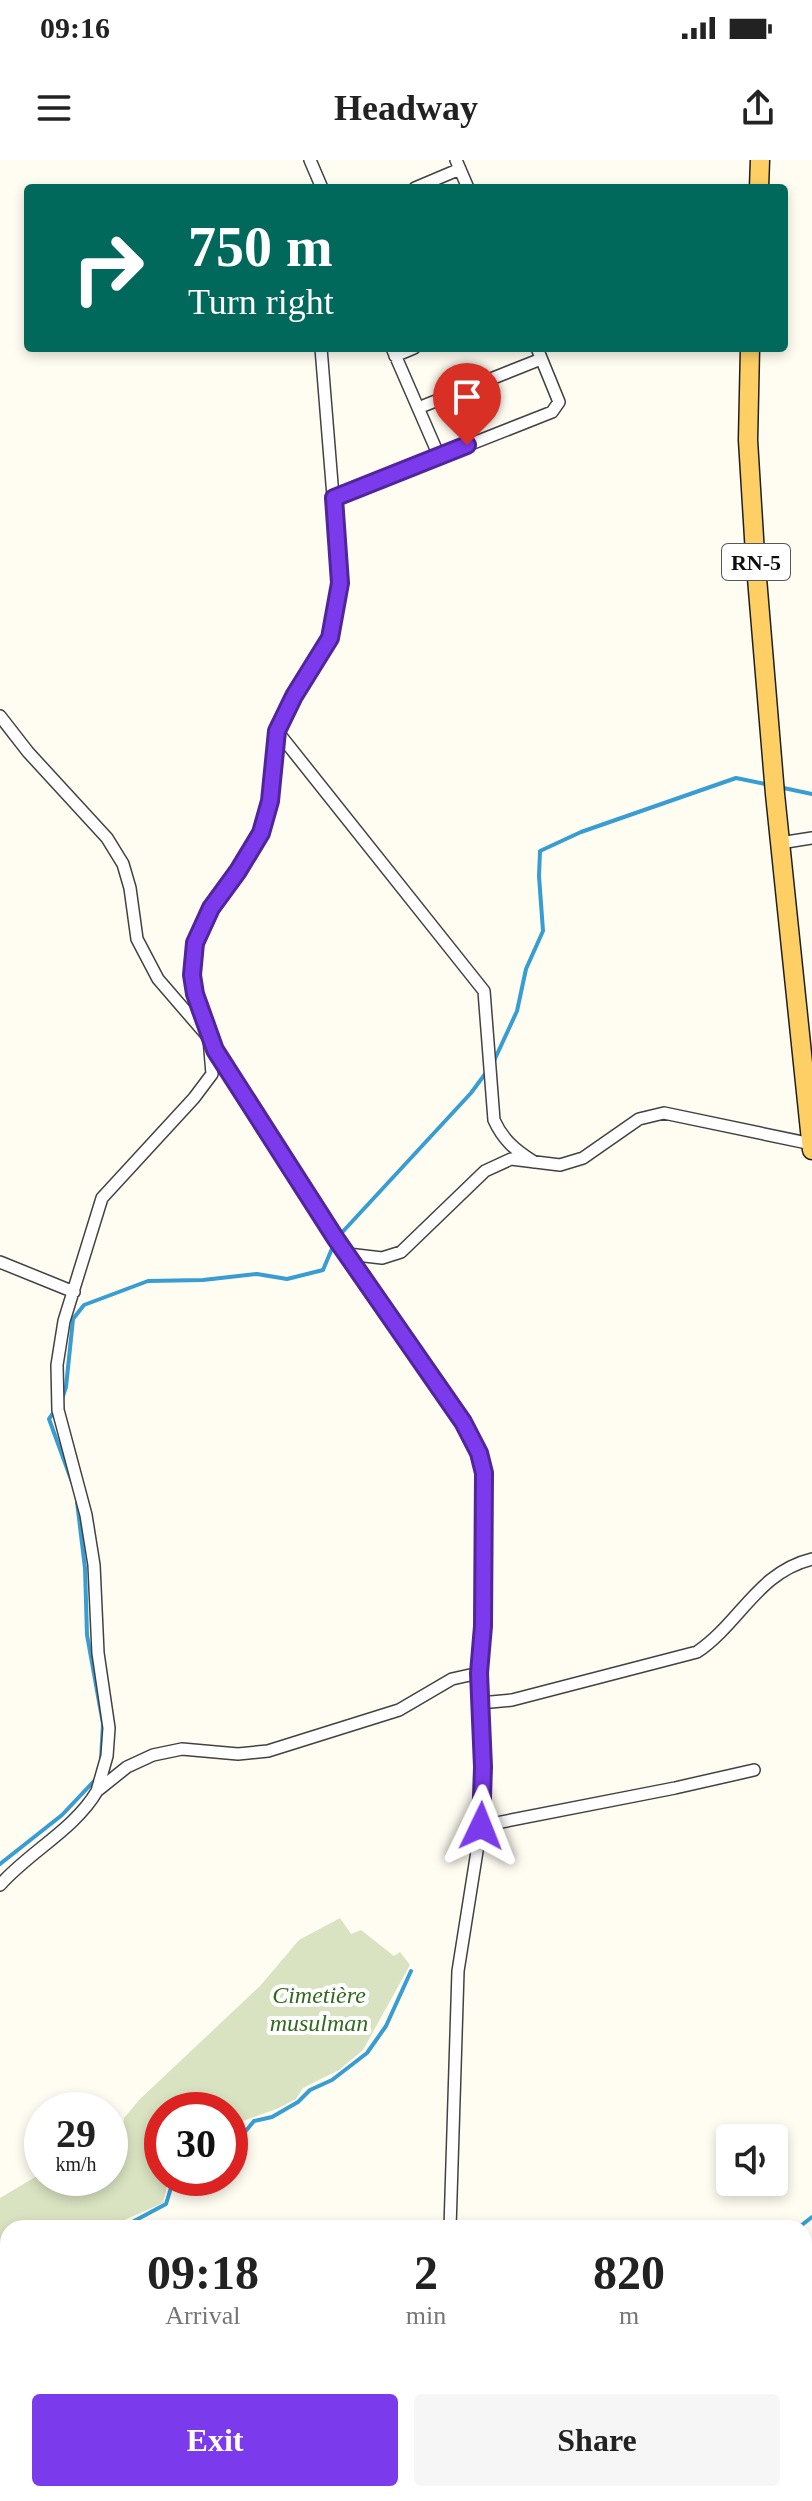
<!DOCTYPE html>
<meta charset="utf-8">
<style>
:root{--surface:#fff;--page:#f6f6f6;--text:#222;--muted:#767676;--accent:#7c3aed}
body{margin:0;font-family:"Times New Roman",serif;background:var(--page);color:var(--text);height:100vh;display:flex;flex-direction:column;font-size:30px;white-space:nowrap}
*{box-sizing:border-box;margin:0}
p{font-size:26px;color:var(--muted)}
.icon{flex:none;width:44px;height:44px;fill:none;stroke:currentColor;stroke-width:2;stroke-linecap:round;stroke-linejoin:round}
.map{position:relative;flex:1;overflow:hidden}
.side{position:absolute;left:0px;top:2060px;width:812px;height:282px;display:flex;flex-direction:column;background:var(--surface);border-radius:24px 24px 0 0;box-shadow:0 4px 12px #0003}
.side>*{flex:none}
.top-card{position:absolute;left:24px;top:24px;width:764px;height:168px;border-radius:8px;box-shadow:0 4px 12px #0003;background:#00695c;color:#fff;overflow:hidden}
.controls{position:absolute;left:716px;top:1964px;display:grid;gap:16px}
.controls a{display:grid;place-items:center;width:72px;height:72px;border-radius:8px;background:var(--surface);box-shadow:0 4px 12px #0003;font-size:40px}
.speed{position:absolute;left:24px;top:1932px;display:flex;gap:16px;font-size:40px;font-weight:700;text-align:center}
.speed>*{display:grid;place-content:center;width:104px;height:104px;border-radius:50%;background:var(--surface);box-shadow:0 4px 12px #0003;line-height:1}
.speed small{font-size:20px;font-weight:400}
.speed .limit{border:12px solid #d22;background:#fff;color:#111}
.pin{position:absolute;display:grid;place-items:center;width:68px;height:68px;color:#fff;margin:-82px -34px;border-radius:50% 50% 50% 0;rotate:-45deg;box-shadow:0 0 8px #0007}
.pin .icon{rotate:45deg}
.me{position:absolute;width:88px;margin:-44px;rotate:2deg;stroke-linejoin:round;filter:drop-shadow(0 0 6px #0008)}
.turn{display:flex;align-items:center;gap:28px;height:168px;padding:0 32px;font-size:36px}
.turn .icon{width:104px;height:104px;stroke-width:2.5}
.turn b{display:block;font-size:56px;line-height:68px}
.eta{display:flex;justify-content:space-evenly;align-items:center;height:136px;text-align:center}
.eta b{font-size:48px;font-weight:600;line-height:56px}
.button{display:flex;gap:16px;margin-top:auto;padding:16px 32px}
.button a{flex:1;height:92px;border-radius:8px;background:var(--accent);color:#fff;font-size:32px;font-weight:600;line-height:92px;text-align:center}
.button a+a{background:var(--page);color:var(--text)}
.status{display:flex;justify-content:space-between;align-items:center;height:56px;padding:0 40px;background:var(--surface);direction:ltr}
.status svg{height:22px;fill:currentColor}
header{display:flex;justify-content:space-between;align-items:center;height:104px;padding:0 32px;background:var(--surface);font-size:36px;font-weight:600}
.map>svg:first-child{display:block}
.cemetery{fill:#d9e3c1}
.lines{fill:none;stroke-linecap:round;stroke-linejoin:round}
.stream{stroke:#389dd2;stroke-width:4}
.minor-casing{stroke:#424242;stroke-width:14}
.primary-casing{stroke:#202020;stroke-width:21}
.minor{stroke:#fff;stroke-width:11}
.primary{stroke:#fdcf64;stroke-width:18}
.route-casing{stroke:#51269a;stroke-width:20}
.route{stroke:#7c3aed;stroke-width:14}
.labels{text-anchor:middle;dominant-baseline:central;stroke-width:8;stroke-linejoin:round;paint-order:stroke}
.shield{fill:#fff;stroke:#575757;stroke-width:2}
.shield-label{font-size:22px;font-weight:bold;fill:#0f0f0f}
.park-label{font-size:24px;font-style:italic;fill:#316a1c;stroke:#fff}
</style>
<div class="status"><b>09:16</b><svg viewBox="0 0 49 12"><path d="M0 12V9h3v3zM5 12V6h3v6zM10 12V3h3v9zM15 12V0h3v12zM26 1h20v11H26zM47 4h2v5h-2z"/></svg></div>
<header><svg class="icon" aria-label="menu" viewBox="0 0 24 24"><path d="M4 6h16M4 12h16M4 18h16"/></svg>Headway<svg class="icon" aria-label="share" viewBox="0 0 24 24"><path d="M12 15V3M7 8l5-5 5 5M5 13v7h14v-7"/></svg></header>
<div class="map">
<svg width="812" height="2341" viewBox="0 0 812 2341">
<rect width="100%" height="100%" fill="#fffcf1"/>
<path class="cemetery" d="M340,1758L351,1774L361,1770L394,1796L400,1792L410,1805L363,1890L339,1910L303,1928L296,1939L279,1948L243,1961L230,1978V1950H162V2018H169L163,2043L106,2068H8V2123L0,2128V2038L42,2013V2018H110V1983L122,1974L124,1958L139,1940L260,1826L299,1780Z"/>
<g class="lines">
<path class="stream" d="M779,627L812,634
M493,903L517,851L526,809L543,771L539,716L540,691L581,672L736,618L770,625
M61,1242L66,1227L73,1159L84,1145L148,1121L203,1120L257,1114L287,1119L323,1110L336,1079L471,933L488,910
M56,1249L49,1259L72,1322
M77,1342L85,1408L87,1475L103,1564L101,1599
M0,1704L62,1655L96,1619
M230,1990L254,1961L272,1957L298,1942L310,1930L332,1920L367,1893L386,1866L411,1811
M121,2068L166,2044L174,2018
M798,2068L812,2057
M0,2133L8,2128
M590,2341L595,2334"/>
<defs>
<path id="minor" d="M310,0L322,28
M456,0L468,28
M415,28L460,9
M321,188L340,423L330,478L294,536L277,571L270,641L261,673L238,711L211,748L195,783L192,815L195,834L209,878L212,914L194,938L102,1038L64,1161L57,1205L58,1250L86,1355L94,1405L98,1493L109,1568L107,1596L97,1631L127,1607L153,1595L182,1589L238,1594L268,1591L399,1550L452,1519L479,1513
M392,188L439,296
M395,196L414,188
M418,248L541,199
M334,338L552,252L559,242L537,188
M0,556L28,592L107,678L123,704L130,728L137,779L158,819L209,878L336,1079L463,1262L479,1293L484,1313L483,1466L479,1513L483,1607L481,1666L458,1811L450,2068
M277,571L484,831L494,960C503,980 515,990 534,1002
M780,683L812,678
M348,1094L382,1098L401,1092L485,1011L511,999L560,1005L583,998L639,959L664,953L812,984
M0,1102L74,1132
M480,1543L512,1540L697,1492C740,1463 758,1412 812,1399
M481,1666L675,1628L754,1610
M0,1725C29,1692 75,1669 97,1631
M0,2330L8,2324
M430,2341L431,2334"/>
<path id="primary" d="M759,28L760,0
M750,188L748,280L755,394L775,634L812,990"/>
</defs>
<use href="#minor" class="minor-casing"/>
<use href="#primary" class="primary-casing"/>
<use href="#minor" class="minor"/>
<use href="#primary" class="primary"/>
</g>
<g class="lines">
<defs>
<path id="route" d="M467,285L334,338L340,423L330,478L294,536L277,571L270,641L261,673L238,711L211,748L195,783L192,815L195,834L215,890L336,1079L463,1262L479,1293L484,1313L483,1466L479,1513L483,1607L481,1666"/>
</defs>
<use href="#route" class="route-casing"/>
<use href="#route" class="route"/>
</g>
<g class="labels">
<rect class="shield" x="722" y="384" width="68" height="36" rx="6"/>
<g class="shield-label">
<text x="756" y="402">RN-5</text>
</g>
<g class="park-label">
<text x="319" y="1835">Cimetière<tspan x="319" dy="28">musulman</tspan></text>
</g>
</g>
</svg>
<div class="controls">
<a><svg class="icon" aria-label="sound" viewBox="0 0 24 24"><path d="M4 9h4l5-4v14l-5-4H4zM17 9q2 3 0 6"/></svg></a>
</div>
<div class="speed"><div>29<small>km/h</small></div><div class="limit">30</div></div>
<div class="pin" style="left:467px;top:285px;background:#d93025"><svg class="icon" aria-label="arrive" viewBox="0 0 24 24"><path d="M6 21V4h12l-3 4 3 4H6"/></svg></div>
<svg class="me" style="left:481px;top:1666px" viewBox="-20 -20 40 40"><path d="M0-17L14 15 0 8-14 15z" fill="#7c3aed" stroke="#fff" stroke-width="4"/></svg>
<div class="top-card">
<div class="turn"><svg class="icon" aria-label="right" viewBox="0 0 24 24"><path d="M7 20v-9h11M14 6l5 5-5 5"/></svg><div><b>750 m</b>Turn right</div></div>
</div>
<section class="side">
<div class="eta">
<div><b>09:18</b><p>Arrival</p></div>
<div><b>2</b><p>min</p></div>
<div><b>820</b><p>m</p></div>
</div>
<div class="button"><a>Exit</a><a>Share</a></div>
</section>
</div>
